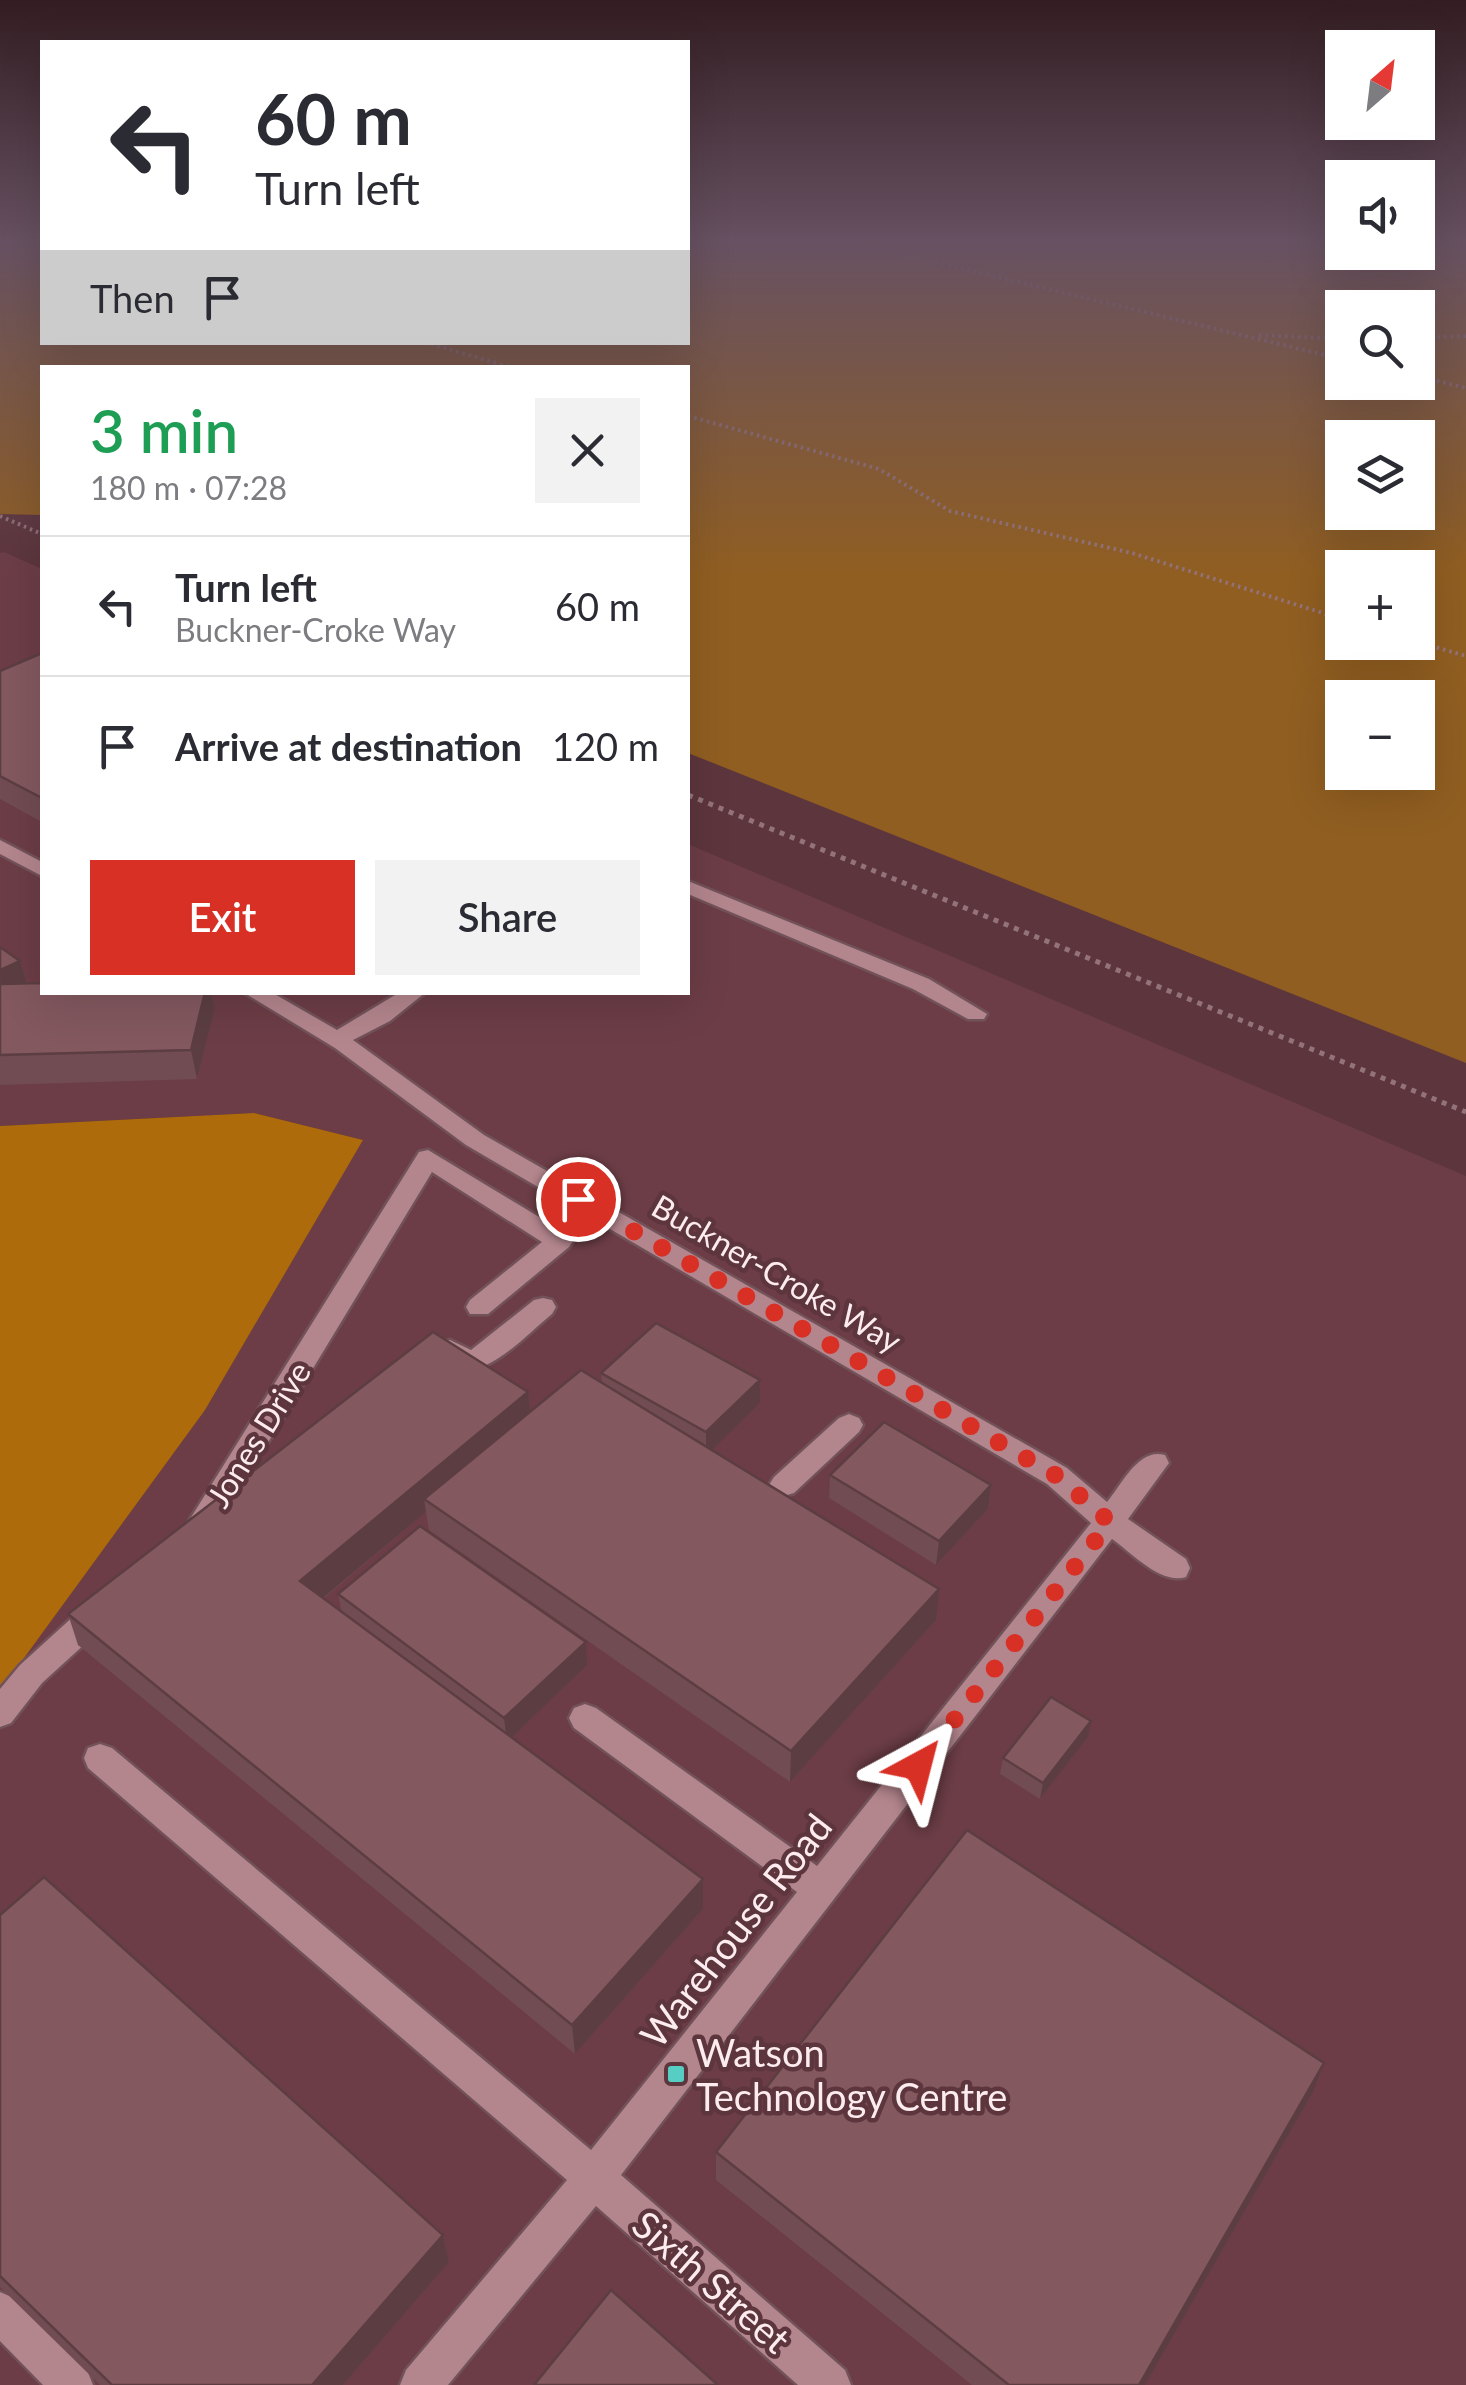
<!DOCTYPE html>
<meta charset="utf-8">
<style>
:root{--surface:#fff;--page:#f2f2f3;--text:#2b2b33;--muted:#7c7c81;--line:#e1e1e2;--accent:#d93025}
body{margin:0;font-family:Lato,sans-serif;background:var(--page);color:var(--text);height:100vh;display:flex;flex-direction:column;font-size:38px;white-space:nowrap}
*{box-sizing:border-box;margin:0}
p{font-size:32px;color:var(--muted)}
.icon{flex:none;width:55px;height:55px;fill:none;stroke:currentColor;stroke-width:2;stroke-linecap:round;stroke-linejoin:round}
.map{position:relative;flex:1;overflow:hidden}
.details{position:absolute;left:40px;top:365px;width:650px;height:630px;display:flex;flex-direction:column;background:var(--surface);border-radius:0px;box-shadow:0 10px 40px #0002}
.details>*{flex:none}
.hud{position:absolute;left:40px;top:40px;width:650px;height:305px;border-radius:0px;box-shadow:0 10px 40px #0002;background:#fff;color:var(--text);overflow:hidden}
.needle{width:65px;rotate:28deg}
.buttons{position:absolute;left:1325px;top:30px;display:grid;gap:20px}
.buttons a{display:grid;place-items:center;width:110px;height:110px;border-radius:0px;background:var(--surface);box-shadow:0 10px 40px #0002;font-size:50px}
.pin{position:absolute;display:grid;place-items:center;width:85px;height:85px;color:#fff;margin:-42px;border:5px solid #fff;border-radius:50%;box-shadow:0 2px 10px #0007}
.me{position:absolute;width:110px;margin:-55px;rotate:38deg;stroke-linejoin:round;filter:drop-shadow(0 0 8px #0008)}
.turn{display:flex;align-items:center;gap:35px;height:210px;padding:0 50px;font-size:45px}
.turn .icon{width:130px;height:130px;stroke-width:2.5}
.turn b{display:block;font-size:70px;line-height:85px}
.then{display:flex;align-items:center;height:95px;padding:0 50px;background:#0003;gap:20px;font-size:38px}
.round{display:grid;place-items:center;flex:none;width:105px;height:105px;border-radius:0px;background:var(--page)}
.summary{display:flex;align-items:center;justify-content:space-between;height:170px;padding:0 50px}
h1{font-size:60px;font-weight:600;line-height:75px;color:#1e9e55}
.action{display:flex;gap:20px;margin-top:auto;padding:20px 50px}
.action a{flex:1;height:115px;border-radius:0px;background:var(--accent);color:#fff;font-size:40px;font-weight:600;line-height:115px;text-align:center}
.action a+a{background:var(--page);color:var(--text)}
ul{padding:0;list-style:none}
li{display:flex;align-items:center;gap:30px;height:140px;padding:0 50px;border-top:2px solid var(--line)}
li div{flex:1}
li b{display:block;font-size:38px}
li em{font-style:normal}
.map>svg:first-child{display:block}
.built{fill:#6c3d46}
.green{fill:#905e21;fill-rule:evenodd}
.forest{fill:#ad6b0c}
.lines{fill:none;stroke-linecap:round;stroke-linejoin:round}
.minor-casing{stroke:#725259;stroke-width:5}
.path-far1{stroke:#937379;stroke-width:4;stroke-dasharray:2.5 4;stroke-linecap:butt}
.path{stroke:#937379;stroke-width:5;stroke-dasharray:5 6;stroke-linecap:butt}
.minor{fill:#b3858d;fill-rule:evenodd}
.wall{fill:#714c52}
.shaded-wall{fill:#5c3e42}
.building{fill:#83585f;stroke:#5c3e42;stroke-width:2.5}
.route{stroke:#d93025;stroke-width:18;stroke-dasharray:0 32.4}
.poi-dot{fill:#56cec3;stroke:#5d353d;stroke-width:4}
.labels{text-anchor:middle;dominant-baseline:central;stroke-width:9;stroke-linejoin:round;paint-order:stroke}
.street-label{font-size:32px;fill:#fcecef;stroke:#5d353d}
.near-street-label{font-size:38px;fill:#fcecef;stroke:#5d353d}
.near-poi-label{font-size:38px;fill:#fcecef;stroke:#5d353d;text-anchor:start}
</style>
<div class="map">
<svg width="1466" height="2385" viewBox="0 0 1466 2385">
<rect width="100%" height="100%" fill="#5d353d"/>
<path class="built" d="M4,552L42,569V992H688V844L1466,1176V2385H0V1691L205,1410L363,1140L254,1113L0,1126V553Z"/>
<path class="green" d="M0,241H42V342H688V241H1342V252H1417L1418,241H1466V1063L688,753V368H42V515L0,514ZM1342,308H1418V382H1342ZM1342,438H1418V512H1342ZM1342,568H1418V642H1342ZM1342,698H1418V772H1342Z"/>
<path class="forest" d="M254,1113L363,1140L205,1410L0,1691V1126Z"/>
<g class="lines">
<defs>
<path id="minor" d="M0,840L42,862V876L0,854Z
M688,881L929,979L987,1014L984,1019H968L913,989L688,894Z
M243,992H271L337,1030L400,992H426L390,1021L353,1040L484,1135L1067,1468L1107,1502C1122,1484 1139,1447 1165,1455L1169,1463L1128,1519L1186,1559L1190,1568L1186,1577C1161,1585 1132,1553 1112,1539L621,2175L845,2370L851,2385H798L596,2206L448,2385H400L406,2370L567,2180L88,1768L84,1758L88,1748L100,1744L112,1748L591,2150L797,1892L574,1728L569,1718L574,1708L585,1704L596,1708L817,1866L1091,1523L1047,1484L466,1145L335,1048Z
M428,1150L569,1235L573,1241L569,1247L488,1314H470L466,1307L470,1300L542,1242L432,1172L212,1535L201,1539L190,1535L186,1527L190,1519L419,1152Z
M543,1298L552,1300L556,1307L552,1314C523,1337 467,1403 436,1350L440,1343L450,1340L471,1350L534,1300Z
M849,1414L859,1418L863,1425L859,1432L794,1493L784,1496L774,1493L769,1485L774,1477L839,1418Z
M98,1600L109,1604L113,1613L109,1622L42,1683L11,1723L0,1727V1689L20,1665L87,1604Z
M0,2292L14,2298L87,2370L93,2385H43L0,2341Z"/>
</defs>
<use href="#minor" class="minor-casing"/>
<path class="path-far1" d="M847,241L1342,359
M1259,335L1342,339
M1418,338L1466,336
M425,342L513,368
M1418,376L1466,388
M688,416L879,469L950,511L1132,553L1342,619
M0,516L42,534
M1418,642L1466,656"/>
<path class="path" d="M688,795L1466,1112"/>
<use href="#minor" class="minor"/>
</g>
<path class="wall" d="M42,653V822L0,799V671Z
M0,947L20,961L27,983L42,992H211L215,1008L197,1079L0,1085Z
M601,1373L760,1380V1403L712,1450L936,1620L790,1782L429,1530L426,1512L323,1599L342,1613L338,1594L587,1665L511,1738L703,1879V1909L575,2054L78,1645L68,1614L530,1412L602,1383Z
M830,1475L991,1485L988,1509L936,1565L829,1498Z
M1088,1737L1040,1799L1000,1774L1003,1758Z
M0,1915L443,2235L449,2262L343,2385H100L0,2287Z
M1313,2092L1145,2385H972L716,2180V2152Z"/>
<path class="shaded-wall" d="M20,961L29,990L0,1003V970Z
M205,992H211L215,1008L197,1079L191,1050Z
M760,1380V1403L706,1456V1432Z
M528,1392L531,1423L424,1499L426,1512L306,1612L300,1581Z
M991,1485L988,1509L936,1565L939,1541Z
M939,1589L936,1620L790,1782L791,1751Z
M586,1642L587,1665L507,1742L504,1718Z
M1091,1721L1088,1737L1040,1799L1043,1783Z
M703,1879V1909L575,2054L572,2025Z
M1324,2063L1313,2092L1145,2385H1139Z
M443,2235L449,2262L343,2385H312Z"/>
<path class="building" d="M42,653V798L0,776V671Z
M0,947L20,961L0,970Z
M42,983V992H205L191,1050L0,1055V984Z
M656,1323L760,1380L706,1432L601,1373Z
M433,1332L528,1392L300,1581L703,1879L572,2025L68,1614Z
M581,1370L939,1589L791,1751L424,1499Z
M884,1422L991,1485L939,1541L830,1475Z
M420,1526L586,1642L504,1718L338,1594Z
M1051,1697L1091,1721L1043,1783L1003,1758Z
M967,1830L1324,2063L1139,2385H1009L716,2152Z
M44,1877L443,2235L312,2385H112L0,2276V1915Z
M611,2290L718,2385H534Z"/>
<linearGradient id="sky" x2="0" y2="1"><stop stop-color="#331d22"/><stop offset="0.42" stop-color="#675162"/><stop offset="1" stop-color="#675162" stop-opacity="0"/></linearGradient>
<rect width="1466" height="575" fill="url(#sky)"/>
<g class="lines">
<path class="route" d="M578,1199L1057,1476L1110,1522L918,1766"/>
</g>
<rect class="poi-dot" x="666" y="2064" width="20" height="20" rx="5"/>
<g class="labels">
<g class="street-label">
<text transform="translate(777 1273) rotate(30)">Buckner-Croke Way</text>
<text transform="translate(258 1434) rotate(-58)">Jones Drive</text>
</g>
<g class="near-street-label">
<text transform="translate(735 1930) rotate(-52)">Warehouse Road</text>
<text transform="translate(712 2281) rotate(41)">Sixth Street</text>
</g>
<g class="near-poi-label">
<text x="696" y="2052">Watson<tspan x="696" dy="44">Technology Centre</tspan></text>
</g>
</g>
</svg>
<div class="buttons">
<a><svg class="needle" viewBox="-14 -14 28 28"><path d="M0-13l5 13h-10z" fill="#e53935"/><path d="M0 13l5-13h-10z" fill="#7c7c81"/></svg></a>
<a><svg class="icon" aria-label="sound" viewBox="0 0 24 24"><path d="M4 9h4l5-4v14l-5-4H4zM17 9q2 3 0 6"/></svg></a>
<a><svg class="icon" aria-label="search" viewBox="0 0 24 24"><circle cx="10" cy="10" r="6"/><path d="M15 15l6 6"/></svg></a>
<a><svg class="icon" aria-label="layers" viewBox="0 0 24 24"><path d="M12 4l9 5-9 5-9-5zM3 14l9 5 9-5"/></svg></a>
<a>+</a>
<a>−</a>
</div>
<div class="pin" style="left:578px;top:1199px;background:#d93025"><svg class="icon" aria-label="arrive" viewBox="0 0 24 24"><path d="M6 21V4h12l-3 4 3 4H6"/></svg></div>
<svg class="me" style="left:918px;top:1766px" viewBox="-20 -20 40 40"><path d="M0-17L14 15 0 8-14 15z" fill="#d93025" stroke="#fff" stroke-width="4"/></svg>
<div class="hud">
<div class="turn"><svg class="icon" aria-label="left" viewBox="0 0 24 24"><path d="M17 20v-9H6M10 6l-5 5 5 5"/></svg><div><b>60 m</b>Turn left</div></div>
<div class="then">Then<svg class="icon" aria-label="arrive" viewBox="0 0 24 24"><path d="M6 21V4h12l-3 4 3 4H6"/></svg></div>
</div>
<section class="details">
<div class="summary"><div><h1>3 min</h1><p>180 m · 07:28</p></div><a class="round"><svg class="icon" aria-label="close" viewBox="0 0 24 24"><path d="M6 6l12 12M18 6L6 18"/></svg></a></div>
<ul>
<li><svg class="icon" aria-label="left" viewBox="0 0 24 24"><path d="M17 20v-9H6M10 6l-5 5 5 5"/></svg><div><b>Turn left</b><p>Buckner-Croke Way</p></div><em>60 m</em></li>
<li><svg class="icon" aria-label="arrive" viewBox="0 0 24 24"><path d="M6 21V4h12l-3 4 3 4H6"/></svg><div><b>Arrive at destination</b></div><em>120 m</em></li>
</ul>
<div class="action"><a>Exit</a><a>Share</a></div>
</section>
</div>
